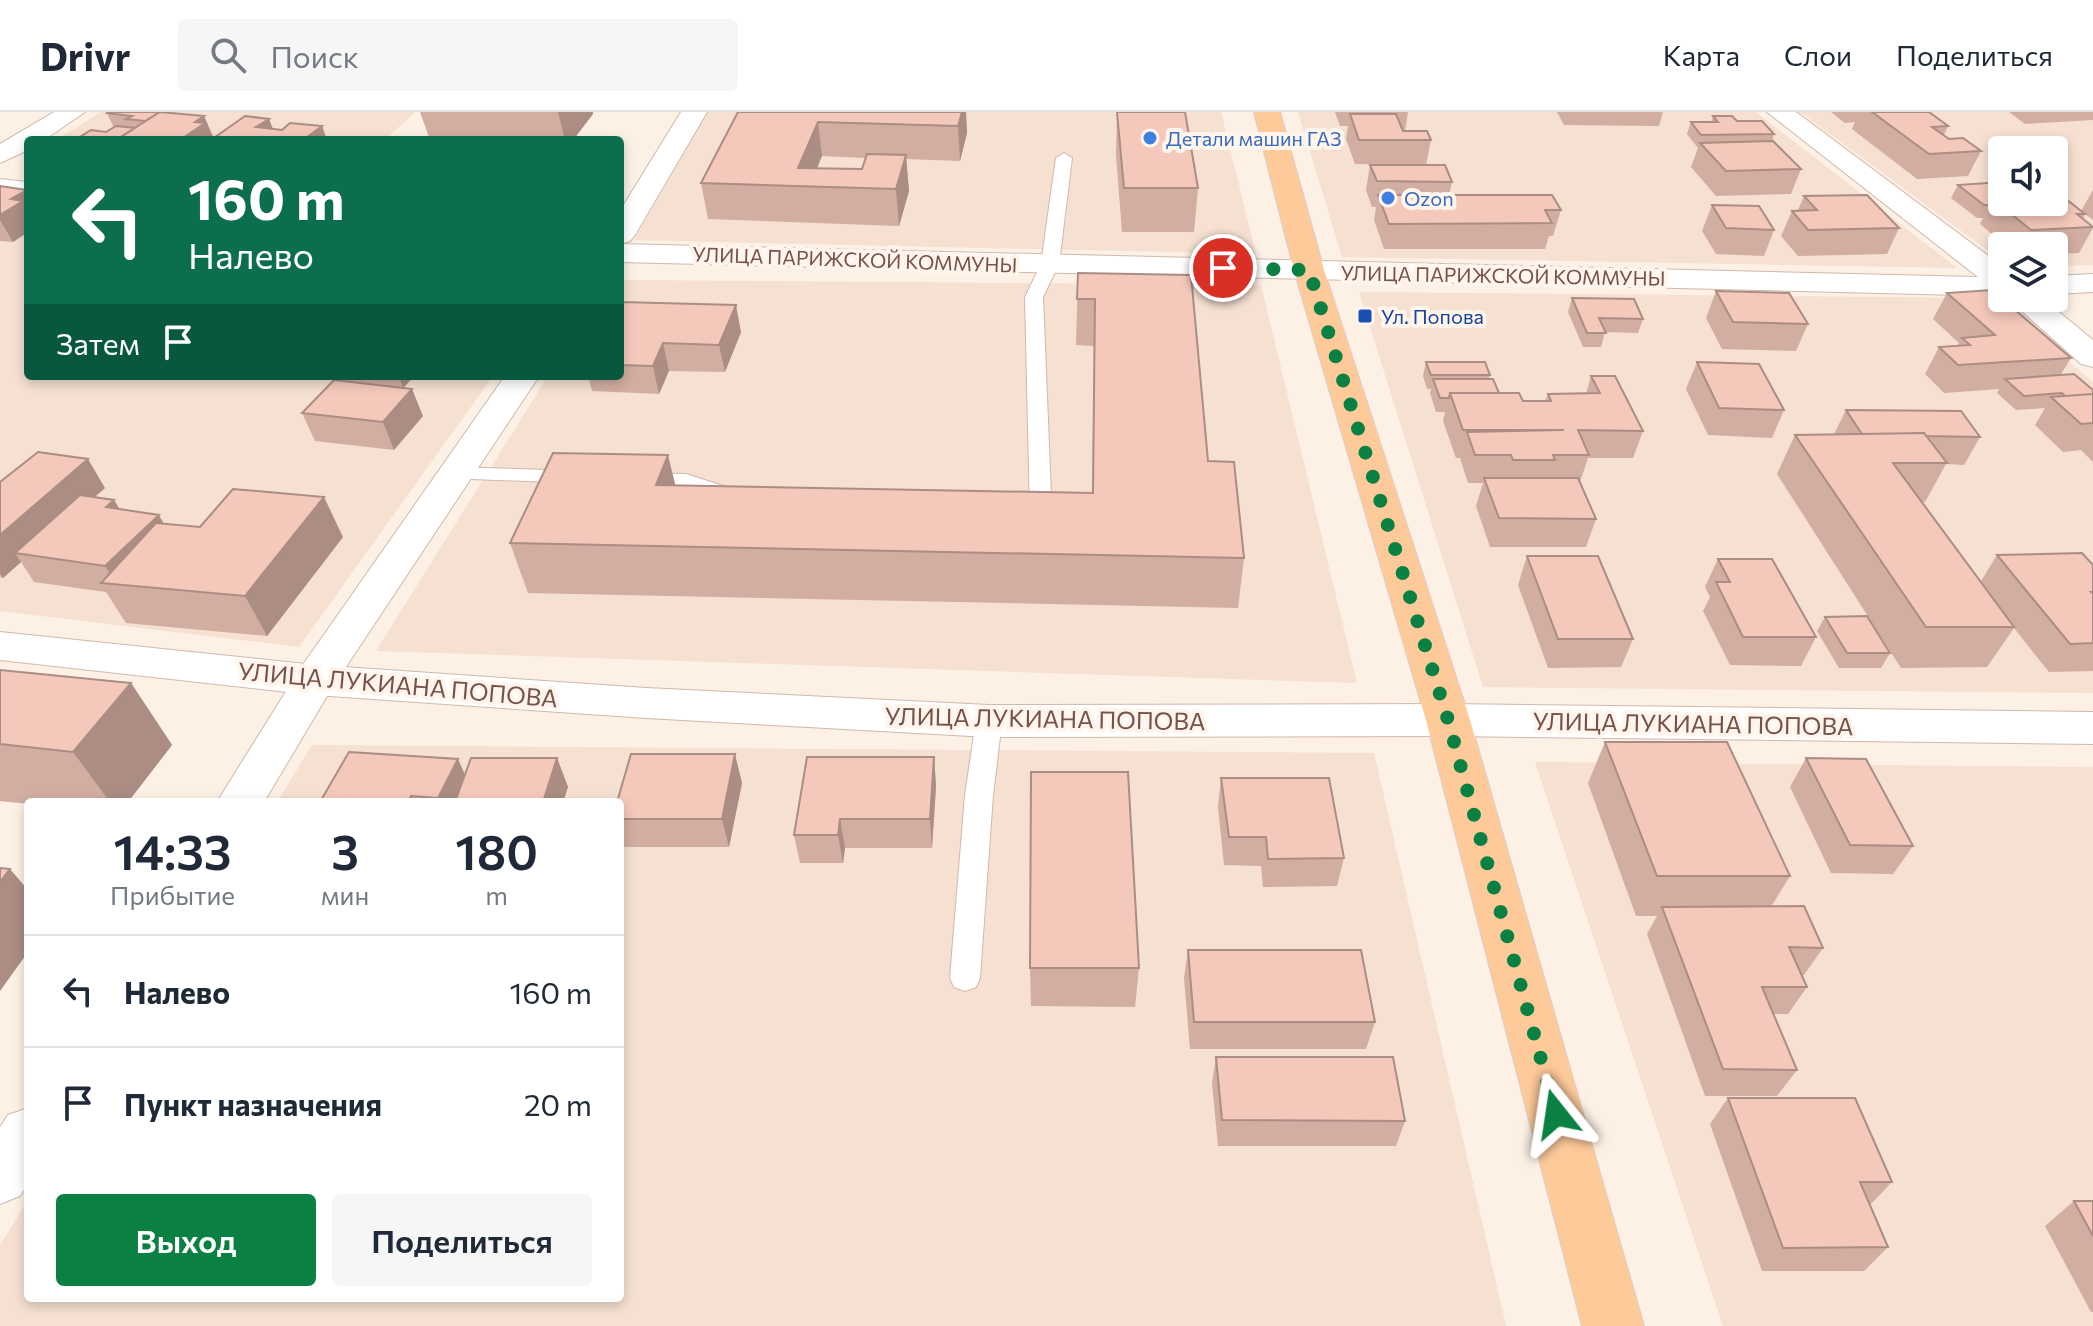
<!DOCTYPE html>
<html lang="ru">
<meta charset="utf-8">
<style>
:root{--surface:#fff;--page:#f6f6f7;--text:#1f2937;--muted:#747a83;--line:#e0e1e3;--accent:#0b8043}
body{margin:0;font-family:Commissioner,sans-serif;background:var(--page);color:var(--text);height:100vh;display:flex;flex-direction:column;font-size:30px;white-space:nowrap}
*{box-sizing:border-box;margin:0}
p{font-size:26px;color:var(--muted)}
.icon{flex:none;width:44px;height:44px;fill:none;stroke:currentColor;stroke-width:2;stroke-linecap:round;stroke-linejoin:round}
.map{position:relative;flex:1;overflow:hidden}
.panel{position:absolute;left:24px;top:686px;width:600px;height:504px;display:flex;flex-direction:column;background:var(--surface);border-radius:8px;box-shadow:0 4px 12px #0003}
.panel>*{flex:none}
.top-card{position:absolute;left:24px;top:24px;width:600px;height:244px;border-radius:8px;box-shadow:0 4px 12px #0003;background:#0b6e4f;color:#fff;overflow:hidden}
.fabs{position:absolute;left:1988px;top:24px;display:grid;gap:16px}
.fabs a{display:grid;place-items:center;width:80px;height:80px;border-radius:8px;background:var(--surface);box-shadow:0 4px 12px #0003;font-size:40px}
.pin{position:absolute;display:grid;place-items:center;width:68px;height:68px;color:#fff;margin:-34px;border:4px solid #fff;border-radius:50%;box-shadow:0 2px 8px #0007}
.me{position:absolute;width:88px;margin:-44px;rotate:345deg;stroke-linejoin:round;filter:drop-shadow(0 0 6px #0008)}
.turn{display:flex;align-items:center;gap:28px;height:168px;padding:0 32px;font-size:36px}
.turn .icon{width:104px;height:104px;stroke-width:2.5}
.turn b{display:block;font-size:56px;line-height:68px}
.then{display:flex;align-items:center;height:76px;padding:0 32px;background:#0003;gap:16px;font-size:30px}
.eta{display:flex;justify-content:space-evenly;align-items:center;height:136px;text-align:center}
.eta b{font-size:48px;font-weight:600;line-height:56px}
.primary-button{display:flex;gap:16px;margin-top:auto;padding:16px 32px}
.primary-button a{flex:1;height:92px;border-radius:8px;background:var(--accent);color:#fff;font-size:32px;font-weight:600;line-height:92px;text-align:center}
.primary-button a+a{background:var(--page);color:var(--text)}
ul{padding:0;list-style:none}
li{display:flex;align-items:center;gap:24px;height:112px;padding:0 32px;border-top:2px solid var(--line)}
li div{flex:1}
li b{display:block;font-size:30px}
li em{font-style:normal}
header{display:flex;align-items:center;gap:48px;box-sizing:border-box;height:112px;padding:0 40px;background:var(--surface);border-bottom:2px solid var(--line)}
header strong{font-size:38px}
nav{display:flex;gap:44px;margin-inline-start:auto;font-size:28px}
.search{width:560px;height:72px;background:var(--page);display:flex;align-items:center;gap:20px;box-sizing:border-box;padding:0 28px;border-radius:8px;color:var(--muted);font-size:30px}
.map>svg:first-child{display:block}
.residential{fill:#f5e0d2;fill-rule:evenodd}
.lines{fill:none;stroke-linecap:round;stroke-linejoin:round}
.service-casing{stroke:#d1b8ac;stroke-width:2}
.minor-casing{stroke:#d1b8ac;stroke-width:2}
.tertiary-casing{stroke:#d1b8ac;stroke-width:2}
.primary-casing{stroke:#d9cfcc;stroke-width:2}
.service{fill:#fff;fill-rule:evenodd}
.minor{fill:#fff;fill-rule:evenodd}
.tertiary{fill:#fff;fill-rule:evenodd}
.primary{fill:#feca9a;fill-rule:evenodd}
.wall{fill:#d2ada1;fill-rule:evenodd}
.shaded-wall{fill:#ab8d83}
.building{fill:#f4c9bb;stroke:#ab8d83;stroke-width:2}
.route{stroke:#0b8043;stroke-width:14;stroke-dasharray:0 25.2}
.shop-dot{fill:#3f7fe0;stroke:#fff5ec;stroke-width:3}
.transit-dot{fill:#1a4fb4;stroke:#fff5ec;stroke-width:3}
.labels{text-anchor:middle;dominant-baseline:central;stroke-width:8;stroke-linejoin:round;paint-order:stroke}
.far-shop-label{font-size:20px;fill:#366cbe;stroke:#fff5ec;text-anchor:start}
.far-street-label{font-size:20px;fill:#775248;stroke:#fff5ec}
.far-transit-label{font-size:20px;fill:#164399;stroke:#fff5ec;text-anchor:start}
.street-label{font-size:24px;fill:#775248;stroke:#fff5ec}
</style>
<header>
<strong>Drivr</strong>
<div class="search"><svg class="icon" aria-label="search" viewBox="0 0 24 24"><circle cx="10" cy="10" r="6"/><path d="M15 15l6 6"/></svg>Поиск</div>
<nav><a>Карта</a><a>Слои</a><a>Поделиться</a></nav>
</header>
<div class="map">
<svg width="2093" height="1214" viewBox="0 0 2093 1214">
<rect width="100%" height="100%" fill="#fdf0e4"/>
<path class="residential" d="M101,0H415L385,28H56Z
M708,0H1221L1256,142L634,128Z
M1298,0H1756L1957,156L1342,145Z
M1800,0H2093V153L2054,154V134H2002V149ZM2002,38H2054V90H2002Z
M0,90L28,93V264H493L299,535L0,499Z
M620,168L1261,173L1357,571L376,539L548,264H620Z
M1359,180L1994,186L2093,270V581L1483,575Z
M312,633L1374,641L1506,1214H0V1133L28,1088V1186H620V690H277Z
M1535,650L2093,655V1214H1723Z"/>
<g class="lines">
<defs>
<path id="service" d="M1064,41L1072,46L1059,152L1043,185L1052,408L1049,413H1028L1025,408L1030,403L1025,185L1041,152L1056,46Z
M453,355L578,359L589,365L578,371L445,366L442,361Z
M641,361L686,362L739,379L742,384L731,391L684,375L633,373L630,368Z
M989,600L998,602L1002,609L993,683L980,866L976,875L965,879L954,875L950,866L965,683L976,609L980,602Z"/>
<path id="minor" d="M681,0H707L635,123L630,129L620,132V99Z
M1767,0H1796L2002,154V184L620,150V132L1978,165Z
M0,67L28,70V86L0,83Z
M2093,162V180L2054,182V164Z
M2007,186H2042L2093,228V255L2081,252Z
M505,264H539L330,579L264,690H217L300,557Z
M28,996V1072L20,1084L0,1092V1015L8,1003Z"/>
<path id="tertiary" d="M54,0H85L44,28H28V38L0,51V32Z
M0,520L315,553L646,576L989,593L1448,592L2093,600V632L1448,624L989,625L646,606L315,583L0,548Z"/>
<path id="primary" d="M1254,0H1280L1324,158L1470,608L1644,1214H1582L1426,608L1294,158Z"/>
</defs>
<use href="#service" class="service-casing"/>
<use href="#minor" class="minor-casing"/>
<use href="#tertiary" class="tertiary-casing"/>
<use href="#primary" class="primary-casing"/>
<use href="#service" class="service"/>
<use href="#minor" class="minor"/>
<use href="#tertiary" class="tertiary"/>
<use href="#primary" class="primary"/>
</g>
<path class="wall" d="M420,0H593V2L573,28H430Z
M738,0H966L967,21L960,49L906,47L909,79L899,114L708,107L701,71ZM822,44L865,46L862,57L817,56Z
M1117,0L1198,76L1194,120H1122L1116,43Z
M1335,0H1408L1405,19L1431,28L1426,53L1452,70L1449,83L1561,98L1553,124H1549L1545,137H1384L1374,108L1376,95H1372L1366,78L1370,53H1425L1355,52L1346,27L1348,14H1340Z
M1557,0H1663L1659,14L1564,13Z
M1831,0H1929L1948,14L1944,23L1949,27L1981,39L1968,64L1917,67L1852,17L1855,10L1845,11Z
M2009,0H2093V8L2025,12Z
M107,1H174L204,4L214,26L269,7L273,17L282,18L322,14L327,28H75L106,20L115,14H113Z
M1713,4L1737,9L1774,22L1772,29L1801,57L1791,82L1716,84L1691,55L1698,36L1687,22L1691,10H1711Z
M1958,73L2002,90L2081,99L2093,78V108L2085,102L2083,107L2093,115V116L2079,141L2054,142V134H2006L1980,112L1983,106H1977L1951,86Z
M0,74L27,78L28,80V120L13,130L0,129Z
M1804,84L1899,116L1887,142L1798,144L1781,124L1792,99L1798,98Z
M1712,93L1774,118L1764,144L1716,142L1702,119Z
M1078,161L1208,349L1244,446L1238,496L528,481L510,431L675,373L1092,381L1094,234L1076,233Z
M1716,179L1808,212L1796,239L1722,237L1706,206Z
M1947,181L2071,246L2061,262L2093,278V350L2081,338L2063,340L2035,313L2045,296L2016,298L1997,281L1999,277L1944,281L1925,262L1939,235L1958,233L1959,231L1933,207Z
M1572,186L1643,207L1638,221L1605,220L1601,235H1583L1568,200Z
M620,190L741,220L725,260L669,259L659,282L592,279L588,264H620Z
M1426,250L1490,263L1489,267L1499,281L1523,289H1545L1548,282H1586L1591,264L1643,319L1633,346H1588L1580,370L1596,407L1586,435H1490L1476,394L1483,371H1468L1460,346H1456L1443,309L1445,300H1436L1430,281L1431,277H1427L1423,264Z
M1697,250L1784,298L1772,326L1708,323L1686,277Z
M343,264H414L404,276L423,304L394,338L315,329L302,301L345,269Z
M1846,298L1980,325L1964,353L1946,352L1925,390H1922L1981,469L1997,443L2093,453V559L2049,560L2014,516L1987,555L1901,556L1777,362L1795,323L1834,322Z
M0,370L105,376L94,385L114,388L119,397L163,412L343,425L267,524L126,511L106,480L34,470L21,450L3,466L0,465Z
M1527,444L1633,527L1621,555L1548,556L1518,473Z
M1718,447L1816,525L1801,554L1730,553L1703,499L1710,485L1705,475Z
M1825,505L1890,541L1881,556H1839L1817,519Z
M0,558L131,571L172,633L128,690H28V692L0,689Z
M1605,630L1790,764L1771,795L1823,836L1804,863H1801L1807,875L1788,902H1773L1797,958L1777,984H1705L1647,822L1657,804H1636L1588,671Z
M934,645L936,674L932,736H845L843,751H800L794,723Z
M557,646L568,675L563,690H320L465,662Z
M1806,646L1913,734L1893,762L1831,761L1790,675Z
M1221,666L1344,746L1337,774L1263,775L1261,754L1224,753L1218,695Z
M742,671L729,735H623L620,728V690Z
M1188,838L1375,910L1366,937H1190L1184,866Z
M1030,856H1139L1135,895L1031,894Z
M1216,945L1405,1009L1396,1034H1218L1212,971Z
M1728,986L1892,1070L1870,1093L1888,1135L1864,1159H1762L1710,1012Z
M2074,1089H2093V1200H2091L2045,1114Z"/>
<path class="shaded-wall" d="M558,0H593V2L573,28H565Z
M962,0H966L967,21L960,49L958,14Z
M204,4L214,28H180L195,10Z
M269,7L277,28L256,15Z
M818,10L822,44L809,75L798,56Z
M322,14L327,28H303Z
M906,43L909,79L899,114L896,77Z
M27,78L28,80V120L13,130L0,108V103L11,87Z
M736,193L741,220L725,260L719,233Z
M663,231L669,259L659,282L653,254Z
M399,264H414L403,276Z
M412,277L423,304L394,338L383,310Z
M668,343L680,392L656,373Z
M88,347L105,376L29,443L15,441L21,450L3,466L0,461V423Z
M324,385L343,425L267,524L245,484Z
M114,388L131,416L106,395Z
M159,403L175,432L117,472L105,454Z
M131,571L172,633L128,690H110L73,640Z
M735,642L742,671L729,735L722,707Z
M934,645L936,674L932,736L930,707Z
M557,646L568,675L563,690H543Z
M458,647L471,676L464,690H440L438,686Z
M840,707L845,736L843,751L838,723Z
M10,757L28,778V840L0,879V770Z"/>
<path class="building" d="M108,0H160L145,9L126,7L132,4L107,1Z
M160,0L204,4L195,10L205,11L180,28H116Z
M738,0H962L958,14L818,10L798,56L862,57L867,42L906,43L896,77L701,71Z
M1117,0H1185L1198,76H1124Z
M1872,0H1929L1948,14L1932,15L1949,27L1963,26L1981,39L1929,42Z
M1350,2H1396L1403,19H1427L1431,28H1359Z
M245,4L269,7L256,15L282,18L290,11L322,14L303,28H211Z
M1713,4H1732L1737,9H1762L1774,22L1701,23L1691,10H1718Z
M116,14L135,16L116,28H75L91,18L106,20Z
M1773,29L1801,57L1726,59L1700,31Z
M1370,53H1445L1452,70L1377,69Z
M2002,70V86L1993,87L1990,93H1984L1958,73Z
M0,74L27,78L11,87L23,89L0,103Z
M1378,83H1552L1561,98H1545L1552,111L1389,112Z
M1867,83L1899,116L1808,118L1792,99L1817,98L1804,84Z
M2054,84H2062L2085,102H2077L2093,115L2031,118L1993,87L2002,86V90H2054Z
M1712,93L1759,94L1774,118L1726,116Z
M1078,161L1191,163L1208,349L1234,350L1244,446L510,431L553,341L668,343L656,373L1093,381L1095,187H1077Z
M1992,178L2071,246L1958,253L1939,235L1970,233L1962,226L1995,223L1947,181Z
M1716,179L1789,181L1808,212L1733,210Z
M1572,186L1634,187L1643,207L1599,206L1606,221H1587Z
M620,190L736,193L719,233L663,231L653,254L620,253Z
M1426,250H1485L1490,263H1431Z
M1697,250L1759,252L1784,298L1719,296Z
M2074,262L2093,278V282L2065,284L2062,281L2024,284L2005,267Z
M1591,264H1615L1643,319L1578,318L1589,343H1553L1555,348H1513L1511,343H1475L1467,320L1564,318H1463L1450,281H1519L1523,289H1551L1548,282L1600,281Z
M1433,267H1493L1499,281H1450L1449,286H1440Z
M334,268L412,277L383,310L302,301Z
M2093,282V311L2081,312L2051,285Z
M1846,298L1961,299L1980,325L1926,324L1924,321L1862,322Z
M1924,321L1947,351H1893L2014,515H1926L1795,323Z
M38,340L88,347L0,423V370Z
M1484,366H1578L1596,407L1499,406Z
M233,377L324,385L245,484L101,471L156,411L200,415Z
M80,383L114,388L106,395L159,403L105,454L15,441Z
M2082,441L2093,453V480H2091L2093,482V531L2070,532L1997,443Z
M1527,444H1598L1633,527H1558Z
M1718,447H1772L1816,525H1743L1716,470H1730Z
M1867,504L1890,541H1847L1825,505Z
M0,558L131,571L73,640L0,632Z
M1605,630H1727L1790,764H1657Z
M349,640L458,647L438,686L411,684L408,690H320Z
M631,642H735L722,707H620V690H617Z
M807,645H934L930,707H840L838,723H794Z
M471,646H557L543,690H455Z
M1806,646L1866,647L1913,734L1850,733Z
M1031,660H1128L1139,856H1030Z
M1221,666H1329L1344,746L1268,747L1266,725H1229Z
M0,756L10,757L0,770Z
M1804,794L1823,836L1789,835L1807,875H1762L1797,958L1723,957L1662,795Z
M1188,838H1361L1375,910H1194Z
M1216,945H1393L1405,1009L1222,1008Z
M1728,986H1855L1892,1070H1860L1888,1135L1783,1136Z
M2074,1089H2093V1124Z"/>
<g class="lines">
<path class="route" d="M1223,156L1309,158L1448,608L1556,1002"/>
</g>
<g class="shop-dot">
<circle cx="1150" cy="26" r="8"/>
<circle cx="1388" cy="86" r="8"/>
</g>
<rect class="transit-dot" x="1357" y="196" width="16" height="16" rx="4"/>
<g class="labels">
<g class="far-shop-label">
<text x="1166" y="26">Детали машин ГАЗ</text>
<text x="1404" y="86">Ozon</text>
</g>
<g class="far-street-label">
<text transform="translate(855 147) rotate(2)">УЛИЦА ПАРИЖСКОЙ КОММУНЫ</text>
<text transform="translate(1503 163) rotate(1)">УЛИЦА ПАРИЖСКОЙ КОММУНЫ</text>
</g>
<g class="far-transit-label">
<text x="1381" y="204">Ул. Попова</text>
</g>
<g class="street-label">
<text transform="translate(398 572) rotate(5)">УЛИЦА ЛУКИАНА ПОПОВА</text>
<text transform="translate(1045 606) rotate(1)">УЛИЦА ЛУКИАНА ПОПОВА</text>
<text transform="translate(1693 611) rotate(1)">УЛИЦА ЛУКИАНА ПОПОВА</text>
</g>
</g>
</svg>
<div class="fabs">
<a><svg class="icon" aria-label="sound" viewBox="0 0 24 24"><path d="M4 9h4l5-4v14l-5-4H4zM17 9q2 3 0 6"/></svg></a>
<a><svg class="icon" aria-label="layers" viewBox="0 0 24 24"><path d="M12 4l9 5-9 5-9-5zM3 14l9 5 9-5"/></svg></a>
</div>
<div class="pin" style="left:1223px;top:156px;background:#d93025"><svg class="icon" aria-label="arrive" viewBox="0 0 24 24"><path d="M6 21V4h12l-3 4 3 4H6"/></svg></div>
<svg class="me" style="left:1556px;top:1002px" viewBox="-20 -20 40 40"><path d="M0-17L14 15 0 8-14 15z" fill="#0b8043" stroke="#fff" stroke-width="4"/></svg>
<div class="top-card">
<div class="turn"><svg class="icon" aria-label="left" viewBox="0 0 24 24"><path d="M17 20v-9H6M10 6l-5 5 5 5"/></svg><div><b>160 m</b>Налево</div></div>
<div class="then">Затем<svg class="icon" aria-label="arrive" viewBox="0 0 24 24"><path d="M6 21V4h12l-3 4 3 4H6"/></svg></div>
</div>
<section class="panel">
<div class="eta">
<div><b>14:33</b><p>Прибытие</p></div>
<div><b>3</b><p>мин</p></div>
<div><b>180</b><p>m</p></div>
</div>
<ul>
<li><svg class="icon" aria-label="left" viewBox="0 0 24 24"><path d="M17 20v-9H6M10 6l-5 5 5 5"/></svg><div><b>Налево</b></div><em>160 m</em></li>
<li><svg class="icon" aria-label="arrive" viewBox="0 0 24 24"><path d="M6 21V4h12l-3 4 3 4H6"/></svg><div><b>Пункт назначения</b></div><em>20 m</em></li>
</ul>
<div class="primary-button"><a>Выход</a><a>Поделиться</a></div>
</section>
</div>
